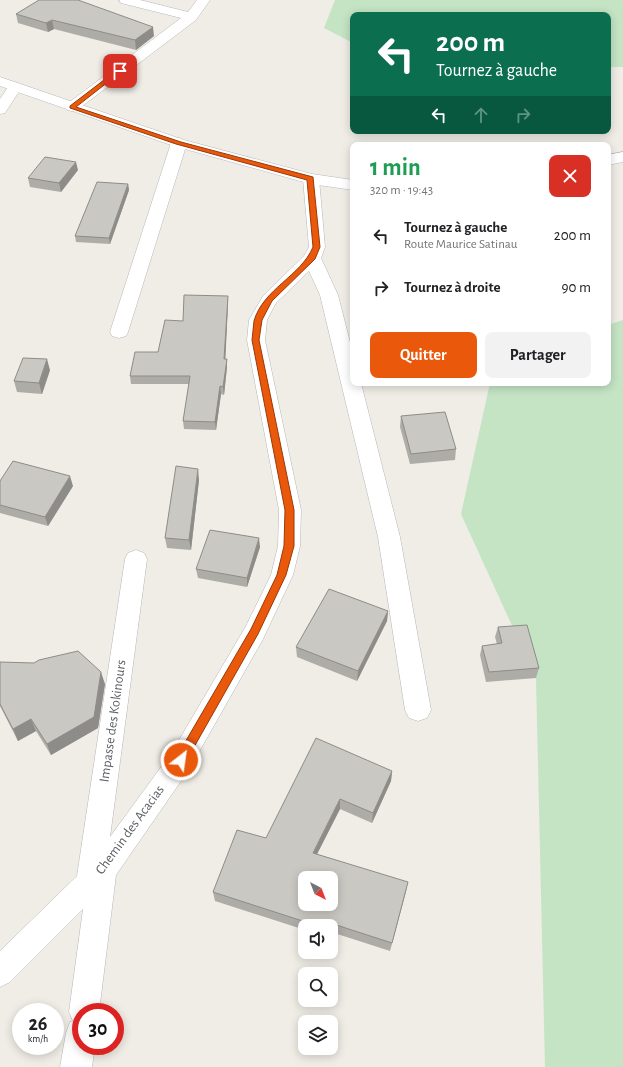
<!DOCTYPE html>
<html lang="fr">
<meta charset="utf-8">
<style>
:root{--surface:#fff;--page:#f2f2f2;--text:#202124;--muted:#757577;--accent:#ea580c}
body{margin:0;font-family:"Alegreya Sans",sans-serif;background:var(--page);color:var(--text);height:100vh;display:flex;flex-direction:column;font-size:15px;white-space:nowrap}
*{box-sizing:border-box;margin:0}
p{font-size:13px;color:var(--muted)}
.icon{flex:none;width:22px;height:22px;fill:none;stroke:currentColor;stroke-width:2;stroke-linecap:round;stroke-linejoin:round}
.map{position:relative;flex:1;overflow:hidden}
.side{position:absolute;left:350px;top:142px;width:261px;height:244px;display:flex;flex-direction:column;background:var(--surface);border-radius:8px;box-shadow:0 2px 10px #0003}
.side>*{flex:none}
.hud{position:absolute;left:350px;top:12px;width:261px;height:122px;border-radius:8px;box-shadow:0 2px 10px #0003;background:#0b6e4f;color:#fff;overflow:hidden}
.needle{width:26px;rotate:138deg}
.fabs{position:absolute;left:298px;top:871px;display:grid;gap:8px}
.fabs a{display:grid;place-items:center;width:40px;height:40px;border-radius:8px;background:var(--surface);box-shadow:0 2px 10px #0003;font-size:20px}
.speed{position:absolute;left:12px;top:1003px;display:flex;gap:8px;font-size:20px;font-weight:700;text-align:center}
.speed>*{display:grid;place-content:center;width:52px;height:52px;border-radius:50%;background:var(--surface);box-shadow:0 2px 10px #0003;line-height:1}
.speed small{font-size:10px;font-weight:400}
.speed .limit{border:6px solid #d22;background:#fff;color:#111}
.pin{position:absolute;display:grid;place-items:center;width:34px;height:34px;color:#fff;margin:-17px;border-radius:8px;box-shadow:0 2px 6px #0006}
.me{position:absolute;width:44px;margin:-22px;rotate:30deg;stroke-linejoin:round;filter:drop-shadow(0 0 3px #0008)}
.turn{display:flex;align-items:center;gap:14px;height:84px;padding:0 20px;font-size:18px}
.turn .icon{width:52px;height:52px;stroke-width:2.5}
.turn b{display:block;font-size:28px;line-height:34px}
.lanes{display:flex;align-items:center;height:38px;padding:0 20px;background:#0003;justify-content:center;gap:20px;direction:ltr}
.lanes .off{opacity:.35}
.round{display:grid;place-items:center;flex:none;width:42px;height:42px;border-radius:8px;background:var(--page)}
.summary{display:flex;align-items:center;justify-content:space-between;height:68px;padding:0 20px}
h1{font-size:24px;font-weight:700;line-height:30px;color:#1e9e55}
.button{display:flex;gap:8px;margin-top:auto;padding:8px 20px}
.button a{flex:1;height:46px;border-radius:8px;background:var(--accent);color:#fff;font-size:16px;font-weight:700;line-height:46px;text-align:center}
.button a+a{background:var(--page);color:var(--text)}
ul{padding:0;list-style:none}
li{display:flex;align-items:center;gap:12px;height:52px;padding:0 20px}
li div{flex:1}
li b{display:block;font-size:15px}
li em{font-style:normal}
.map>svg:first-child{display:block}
.green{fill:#c4e4c4}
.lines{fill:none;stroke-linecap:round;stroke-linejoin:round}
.street-casing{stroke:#b6b7bb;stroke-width:1}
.secondary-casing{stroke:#b7b9be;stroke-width:1}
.street{fill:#fff;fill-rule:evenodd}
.secondary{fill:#fff;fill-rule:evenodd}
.wall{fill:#aeaca7}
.shaded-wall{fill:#8d8c88}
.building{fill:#cac8c2;stroke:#8d8c88;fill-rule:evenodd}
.route{fill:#ea580c;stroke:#983908}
.labels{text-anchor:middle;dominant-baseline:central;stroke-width:4;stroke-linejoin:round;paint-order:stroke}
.street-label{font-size:14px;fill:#5d6065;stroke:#fff}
</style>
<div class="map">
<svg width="623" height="1067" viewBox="0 0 623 1067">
<rect width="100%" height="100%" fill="#efede5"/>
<path class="green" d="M335,0H623V67H608V15H353V43L324,28Z
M623,320V1067H545L536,678L461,514L490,383H608V325Z"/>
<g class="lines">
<defs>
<path id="street" d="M119,0H140L188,12L197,0H210L196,20L77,110L72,111L67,110L65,107L67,104L181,18L121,3Z
M15,83L20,84L22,87L5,113L0,114V99L10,84Z
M179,138L184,140L187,143L128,332L126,336L119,338L112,336L110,332L171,143L174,140Z
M311,174L317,176L319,179L325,247L321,258L338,295L353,354V383H361L400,537L431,710L427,718L418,721L409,718L405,710L378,537L320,295L309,271L276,303L267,320L265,340L301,510L300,546L293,575L263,639L190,768L116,875L99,1012H81V1046H95L92,1067H60L66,1033L70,1022L73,1021L69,1012L83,909L10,982L0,987V951L77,876L125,559L128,553L136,550L144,553L147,559L110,837L172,752L246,626L271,575L278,546L279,510L247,340L249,320L263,296L304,256L309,247L303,179L305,176Z"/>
<path id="secondary" d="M0,77L184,140L312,174L353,180V190L311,184L174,146L0,86Z
M623,152V162L608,165V155Z"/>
</defs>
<use href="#street" class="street-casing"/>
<use href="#secondary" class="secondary-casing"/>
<use href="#street" class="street"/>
<use href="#secondary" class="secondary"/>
</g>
<path class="wall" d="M16,14L154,36L136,50L54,29L48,32L18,23Z
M78,170L61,192L30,187L28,178Z
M128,184L129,190L110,244L76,242L75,236Z
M228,296V304L225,359H227V367L224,395L221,394L216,430L184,429L183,421L189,384H131L130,376L158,352L183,321Z
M50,370L42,394L17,392L14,381Z
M401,416L456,449L455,460L410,464L400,427Z
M199,480L191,550L167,548L165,538Z
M0,481L73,486L48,526L0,513Z
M260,547L247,587L198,578L196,569Z
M388,611L387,621L357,681L297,657L296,647Z
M498,627L539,668L536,678L486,682L480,655L482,646L497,644L495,637Z
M0,662L105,684L98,728L51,755L36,731L18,741L0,706Z
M392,771L391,781L372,823L340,809L317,854L406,891L390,951L331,932V926H305V930L215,901L213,892L266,838Z"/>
<path class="shaded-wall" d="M52,20L54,29L48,32L46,23Z
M153,27L154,36L136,50L135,40Z
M76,162L78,170L61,192L59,183Z
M128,184L129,190L110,244L109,238Z
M228,296V304L225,367L224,359Z
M47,359L50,370L42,394L39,383Z
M227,359V367L224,395L223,387Z
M220,386L221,394L216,430L215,422Z
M198,469L199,480L191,550L189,540Z
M70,476L73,486L48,526L45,517Z
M259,538L260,547L247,587V578Z
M388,611L387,621L357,681L358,671Z
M101,672L105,684L98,728L51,755L47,744Z
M31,719L36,731L18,741L13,729Z
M392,771L391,781L372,823L373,813Z
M340,799V809L313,862V853Z
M408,882L406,891L390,951L392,943Z"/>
<path class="building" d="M39,0H78L153,27L135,40L52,20L46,23L16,14Z
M45,157L76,162L59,183L28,178Z
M97,182L128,184L109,238L75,236Z
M184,295L228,296L224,359H227L223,387L220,386L215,422L183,421L190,376H130L135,352H158L165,320L183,321Z
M23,358L47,359L39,383L14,381Z
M445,412L456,449L411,454L401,416Z
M13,461L70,476L45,517L0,505V481Z
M176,466L198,469L189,540L165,538Z
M210,530L259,538L247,578L196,569Z
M329,589L388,611L358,671L296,647Z
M527,625L539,668L489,672L482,646L502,643L498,627Z
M78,651L101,672L94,717L47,744L31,719L13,729L0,704V662L34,663L39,660Z
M316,738L392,771L373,813L340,799L313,853L408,882L392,943L327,922L325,926H318L213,892L237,830L266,838ZM305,878H331V904H305Z"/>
<path class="route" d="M117,70L122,71L76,107L181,142L313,177L320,247L315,259L272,301L262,320L259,340L294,510V546L286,575L258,634L185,763L181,765L177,763L175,760L177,756L251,629L277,575L284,546L285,510L252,340C253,334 253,327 254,321C263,289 301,276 313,247L307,180L176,144L70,108V106Z"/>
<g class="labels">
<g class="street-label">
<text transform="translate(113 721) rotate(-82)">Impasse des Kokinours</text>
<text transform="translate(130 830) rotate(-54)">Chemin des Acacias</text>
</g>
</g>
</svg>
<div class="fabs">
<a><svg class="needle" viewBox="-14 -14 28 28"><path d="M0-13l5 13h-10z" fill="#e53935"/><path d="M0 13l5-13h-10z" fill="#757577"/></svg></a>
<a><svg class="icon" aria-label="sound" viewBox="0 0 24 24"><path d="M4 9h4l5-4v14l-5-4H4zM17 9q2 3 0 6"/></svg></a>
<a><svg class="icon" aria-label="search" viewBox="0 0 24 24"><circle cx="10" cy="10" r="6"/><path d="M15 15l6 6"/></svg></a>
<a><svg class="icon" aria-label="layers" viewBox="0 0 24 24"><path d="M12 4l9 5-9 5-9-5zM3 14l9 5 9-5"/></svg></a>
</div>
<div class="speed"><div>26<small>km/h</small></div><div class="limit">30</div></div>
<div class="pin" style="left:120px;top:71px;background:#d93025"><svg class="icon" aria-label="arrive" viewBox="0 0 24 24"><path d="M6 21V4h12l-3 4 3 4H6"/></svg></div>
<svg class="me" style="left:181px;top:760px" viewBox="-20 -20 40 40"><circle r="17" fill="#ea580c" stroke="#fff" stroke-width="3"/><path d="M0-11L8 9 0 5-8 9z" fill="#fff"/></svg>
<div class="hud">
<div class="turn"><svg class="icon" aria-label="left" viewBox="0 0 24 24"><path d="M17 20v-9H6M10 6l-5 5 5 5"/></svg><div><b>200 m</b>Tournez à gauche</div></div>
<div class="lanes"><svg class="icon" aria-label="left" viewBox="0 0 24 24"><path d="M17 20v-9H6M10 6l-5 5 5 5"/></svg><svg class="icon off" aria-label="ahead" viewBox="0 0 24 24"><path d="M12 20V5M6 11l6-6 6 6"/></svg><svg class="icon off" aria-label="right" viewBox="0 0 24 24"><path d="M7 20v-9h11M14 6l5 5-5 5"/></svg></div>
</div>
<section class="side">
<div class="summary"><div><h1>1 min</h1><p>320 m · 19:43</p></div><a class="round" style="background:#d93025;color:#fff"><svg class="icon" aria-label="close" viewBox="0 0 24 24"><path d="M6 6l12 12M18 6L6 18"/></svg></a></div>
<ul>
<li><svg class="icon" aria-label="left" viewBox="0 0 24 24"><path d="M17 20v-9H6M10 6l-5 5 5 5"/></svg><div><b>Tournez à gauche</b><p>Route Maurice Satinau</p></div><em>200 m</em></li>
<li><svg class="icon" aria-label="right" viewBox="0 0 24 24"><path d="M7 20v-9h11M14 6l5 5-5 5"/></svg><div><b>Tournez à droite</b></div><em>90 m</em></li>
</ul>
<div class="button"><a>Quitter</a><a>Partager</a></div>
</section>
</div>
